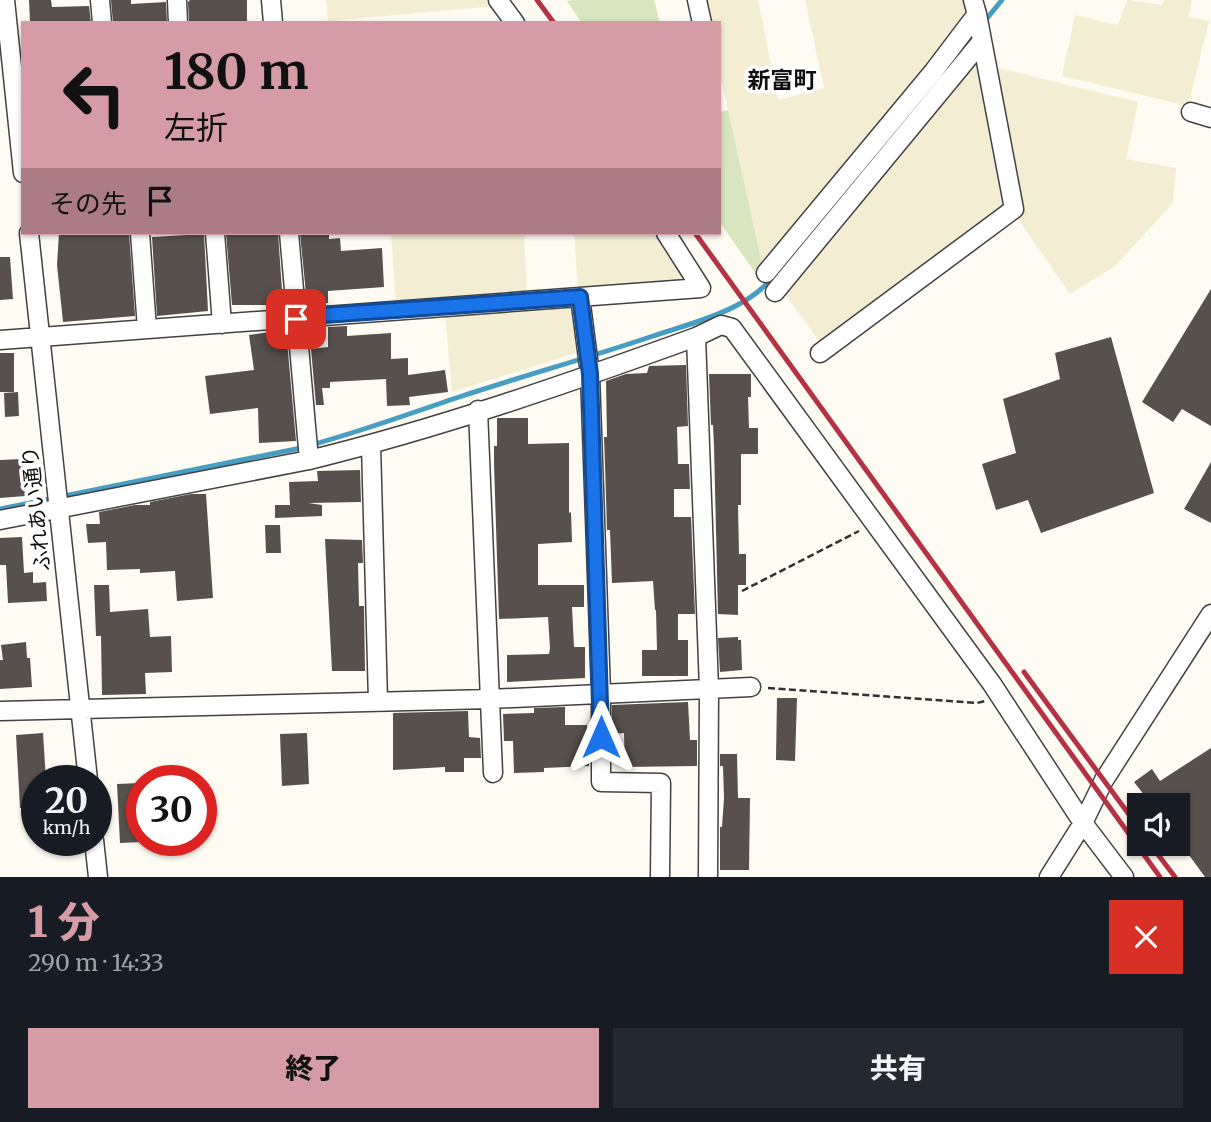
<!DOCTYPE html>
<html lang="ja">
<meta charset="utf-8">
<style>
:root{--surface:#171b24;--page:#242831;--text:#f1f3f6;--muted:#9ea1a6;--accent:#d69ca6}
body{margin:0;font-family:Merriweather,"Noto Sans JP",serif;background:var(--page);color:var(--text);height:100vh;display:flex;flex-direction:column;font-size:26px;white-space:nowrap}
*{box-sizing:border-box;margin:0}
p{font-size:23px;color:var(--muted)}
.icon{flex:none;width:38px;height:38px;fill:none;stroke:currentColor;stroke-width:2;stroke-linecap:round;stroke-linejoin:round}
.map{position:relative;height:877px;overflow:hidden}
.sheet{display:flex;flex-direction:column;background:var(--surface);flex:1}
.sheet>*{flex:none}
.top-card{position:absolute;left:21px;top:21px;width:700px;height:214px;border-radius:0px;box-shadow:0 2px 5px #0004;background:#d69ca6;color:#111;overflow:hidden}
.tools{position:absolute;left:1127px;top:793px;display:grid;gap:14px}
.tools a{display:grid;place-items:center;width:63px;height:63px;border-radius:0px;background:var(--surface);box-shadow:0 2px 5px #0004;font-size:35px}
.speed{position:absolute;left:21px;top:765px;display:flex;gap:14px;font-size:35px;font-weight:700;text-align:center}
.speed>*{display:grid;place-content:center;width:91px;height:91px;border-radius:50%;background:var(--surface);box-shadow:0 2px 5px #0004;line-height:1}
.speed small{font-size:18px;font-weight:400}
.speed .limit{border:10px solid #d22;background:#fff;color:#111}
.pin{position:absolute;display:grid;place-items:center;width:60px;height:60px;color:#fff;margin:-30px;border-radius:14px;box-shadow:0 4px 10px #0006}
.me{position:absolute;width:77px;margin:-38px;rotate:0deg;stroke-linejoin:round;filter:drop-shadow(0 0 5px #0008)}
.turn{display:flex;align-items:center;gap:24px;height:147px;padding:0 28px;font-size:32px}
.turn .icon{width:91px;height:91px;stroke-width:2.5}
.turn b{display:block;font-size:49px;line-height:60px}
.then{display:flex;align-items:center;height:66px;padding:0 28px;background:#0003;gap:14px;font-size:26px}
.round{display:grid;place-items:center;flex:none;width:74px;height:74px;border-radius:0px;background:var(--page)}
.head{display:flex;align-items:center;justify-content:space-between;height:119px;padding:0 28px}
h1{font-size:42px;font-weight:800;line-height:52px;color:var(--accent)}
.button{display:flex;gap:14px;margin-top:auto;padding:14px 28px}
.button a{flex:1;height:80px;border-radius:0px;background:var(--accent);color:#111;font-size:28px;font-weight:800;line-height:80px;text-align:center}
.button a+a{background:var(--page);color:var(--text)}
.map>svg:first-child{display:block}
.farmland{fill:#f3edd4}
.green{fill:#d7e6be}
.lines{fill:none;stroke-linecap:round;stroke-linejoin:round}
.stream{stroke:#489dc3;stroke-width:5}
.building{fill:#57504c}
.minor-casing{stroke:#424242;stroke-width:21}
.path{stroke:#313131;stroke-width:2.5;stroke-dasharray:7 3.5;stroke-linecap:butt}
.minor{stroke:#fff;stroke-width:18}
.rail{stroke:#b53244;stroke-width:5}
.route-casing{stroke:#114b97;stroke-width:18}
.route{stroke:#1a73e8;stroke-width:12}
.labels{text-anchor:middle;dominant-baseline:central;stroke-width:7;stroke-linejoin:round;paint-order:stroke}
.street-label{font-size:21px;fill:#0f0f0f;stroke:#fff}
.neighbourhood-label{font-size:23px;font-weight:bold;fill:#0f0f0f;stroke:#fff}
</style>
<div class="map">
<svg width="1211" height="877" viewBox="0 0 1211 877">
<rect width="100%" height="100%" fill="#fefbf3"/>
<path class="farmland" d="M326,0H492L496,6L328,21Z
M704,0H758L778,100L824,88L805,0H968L970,13L763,268L719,70V23H709Z
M1127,0L1162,5L1164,0H1192L1188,17L1209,21L1188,106L1062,76L1075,15L1118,25Z
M979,53L1008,207L821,344L784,292Z
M995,67L1138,102L1126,159L1176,168L1173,203L1115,266L1070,294L1018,219Z
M391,233H524L527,294L396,302Z
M574,233H657L688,279L578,290Z
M566,304L574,311L576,353L452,392L445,313Z"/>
<path class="green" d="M574,0H654L660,23H582L567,1Z
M728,110L763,268L756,274L719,221V112Z"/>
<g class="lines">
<path class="stream" d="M984,22L1002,0
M953,60L976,32
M0,509L296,449C352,435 405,415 459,397C523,376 588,358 653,336C695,322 746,311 775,275"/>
</g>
<path class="building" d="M29,0H51L52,7L89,6L91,23H30Z
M111,0H131V4L166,2L167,23H113Z
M190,0H247V23H189L188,2Z
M59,233H129L135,316L63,322L57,265Z
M226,233H278L283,305H232Z
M300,233H329V239L340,238L341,251L382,248L384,287L328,291V303L307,304Z
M204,234L208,311L157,316L152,237Z
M0,257H10L13,299L0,300Z
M1211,289V426L1182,409L1173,422L1142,402Z
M347,326V336L391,333V359L408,358V375L445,370L448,392L409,397L410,405L387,406L386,379L330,382V388H322L324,405H316L311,349L328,347V327Z
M286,330L296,441L259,443L258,408L210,414L205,376L254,370L249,335Z
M1111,337L1154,493L1041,533L1028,500L996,510L982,464L1016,453L1003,399L1060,379L1055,353Z
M0,353H14V392H0Z
M686,365L688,426L677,427L678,464H689L690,489H674V517H691L695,614H678V640H688V676H642V650H657L656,610H655L653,581L612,583L610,530H607L605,465L604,437H607L606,381L626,374L647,373L649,366Z
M709,374H751V397H748L749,428H758V454H741V505H738L739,554H746V585H738V615L718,614L714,446L713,425H711Z
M18,392L19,416L5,417L4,393Z
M497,418H528V444L569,443V513L571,512L572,542L538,544V585H584V607H572L574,647H585V678L507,682V655L549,654L550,648L548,617L499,619L494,464V446H497Z
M23,459L25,496L0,498V460Z
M1211,462V523L1184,509Z
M360,470L361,502L308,503L322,505V516L275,518V505H290L289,482L318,481L317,471Z
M191,494H206L213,598L177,601L175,571L140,573V569L107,570L106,542L88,543L86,524H100L99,512L135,505H150V502Z
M265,525H280L281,553H266Z
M22,537L24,573L33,572V583L46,582L47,601L8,603L6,565H0V538Z
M325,539L362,540L363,563H358L359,606H364L365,671H332Z
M94,585H109L110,612L148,609L150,637L171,636L172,672L145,673L146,694L102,695L101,636H96Z
M738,637V640H741L742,670L720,672L718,638Z
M26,642L27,658H30L32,687L0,689V660H3L1,645Z
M777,698H797L795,761L776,760Z
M688,702L690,740H697V766L625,767L624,733L612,734V705Z
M565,707V725H587L589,766L544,768V772L514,773L513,741H504L503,714L534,713V708Z
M468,711L469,737L480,738L481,758H464V772H445V767L393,770V713Z
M43,733L46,780H37L35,808H20L16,735Z
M307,733L309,784L282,786L280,734Z
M1211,748V877H1205L1178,840V805H1152L1134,782L1152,769L1160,781Z
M720,754H737L738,798H750L749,870H720V827H722L724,798L723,766H720Z
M141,783L142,842L120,843L117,784Z"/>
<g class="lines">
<defs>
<path id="minor" d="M5,0L23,173
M100,0L102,23
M177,0L178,23
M271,0L273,23
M498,0L515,23
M697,0L702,23
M1191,112L1211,118
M29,233L88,780
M140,233L147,329
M215,233L222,324
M289,233L309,460C440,428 569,383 696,337L709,689L708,877
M766,273L933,72L977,14L973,0
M775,292L982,41
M580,297L590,374L601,693V782L661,783L660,877
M696,337L721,325L732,328L992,684L1083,823L1124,877
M0,340L701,288L666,233
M820,353L1014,209L977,14
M478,410L493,773
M371,445L378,701
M0,520L309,460
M0,711L490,699L751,687
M94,840L98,877
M1049,877L1083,823L1104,780L1211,614"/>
</defs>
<use href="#minor" class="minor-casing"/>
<path class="path" d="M742,591L859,531
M768,688L977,703L985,701"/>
<use href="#minor" class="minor"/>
<path class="rail" d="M537,0L554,23
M695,233L1160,877
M1024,672L1139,828
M1150,844L1175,877"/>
</g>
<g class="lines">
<defs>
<path id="route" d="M296,319L310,316L580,297L590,374L601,737"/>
</defs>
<use href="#route" class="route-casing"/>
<use href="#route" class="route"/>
</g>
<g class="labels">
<g class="street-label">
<text transform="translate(36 509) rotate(-96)">ふれあい通り</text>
</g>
<g class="neighbourhood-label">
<text x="782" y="79">新富町</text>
</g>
</g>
</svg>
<div class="tools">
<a><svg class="icon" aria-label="sound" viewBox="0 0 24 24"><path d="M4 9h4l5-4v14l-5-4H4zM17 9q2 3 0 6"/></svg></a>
</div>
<div class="speed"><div>20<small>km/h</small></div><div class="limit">30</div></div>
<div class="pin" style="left:296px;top:319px;background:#d93025"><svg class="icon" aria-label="arrive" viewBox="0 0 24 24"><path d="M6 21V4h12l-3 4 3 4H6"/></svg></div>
<svg class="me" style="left:601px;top:737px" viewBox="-20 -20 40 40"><path d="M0-17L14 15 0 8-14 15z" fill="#1a73e8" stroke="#fff" stroke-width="4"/></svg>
<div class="top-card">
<div class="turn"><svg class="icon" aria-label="left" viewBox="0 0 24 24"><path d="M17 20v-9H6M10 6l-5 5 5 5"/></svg><div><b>180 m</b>左折</div></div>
<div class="then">その先<svg class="icon" aria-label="arrive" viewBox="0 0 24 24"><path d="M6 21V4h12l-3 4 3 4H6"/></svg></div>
</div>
</div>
<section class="sheet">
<div class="head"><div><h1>1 分</h1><p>290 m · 14:33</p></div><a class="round" style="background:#d93025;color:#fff"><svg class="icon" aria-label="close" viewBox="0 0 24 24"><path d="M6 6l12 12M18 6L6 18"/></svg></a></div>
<div class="button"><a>終了</a><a>共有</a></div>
</section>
